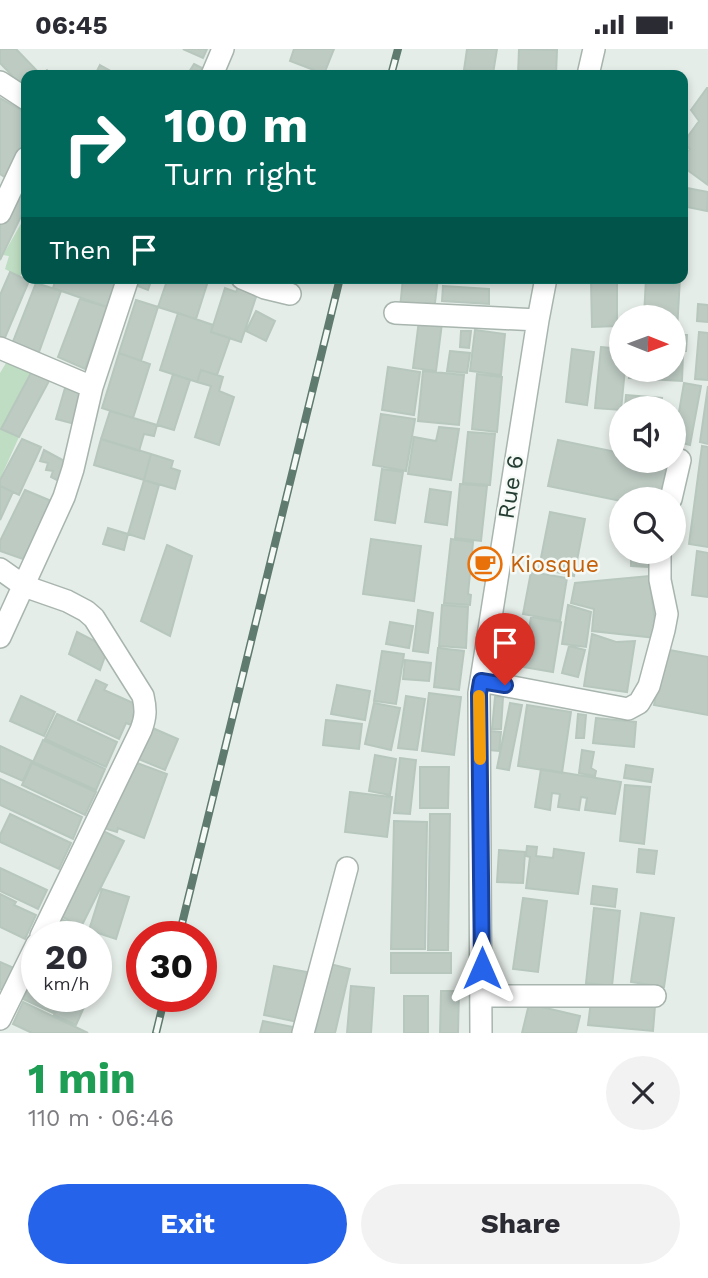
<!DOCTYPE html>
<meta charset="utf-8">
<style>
:root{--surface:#fff;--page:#f2f2f3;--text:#2b2b33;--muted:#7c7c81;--accent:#2563eb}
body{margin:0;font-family:"Work Sans",sans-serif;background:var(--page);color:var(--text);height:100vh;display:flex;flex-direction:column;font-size:26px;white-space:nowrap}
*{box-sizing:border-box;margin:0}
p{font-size:23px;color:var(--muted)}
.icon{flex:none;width:38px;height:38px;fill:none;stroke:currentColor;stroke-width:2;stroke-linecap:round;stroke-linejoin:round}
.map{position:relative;height:984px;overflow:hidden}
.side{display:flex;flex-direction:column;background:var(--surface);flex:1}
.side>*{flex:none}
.guide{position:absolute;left:21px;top:21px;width:667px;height:214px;border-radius:14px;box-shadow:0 4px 10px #0003;background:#00695c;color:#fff;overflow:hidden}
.needle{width:46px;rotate:91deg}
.tools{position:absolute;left:609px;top:256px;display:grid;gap:14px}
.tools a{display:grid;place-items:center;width:77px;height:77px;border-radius:50%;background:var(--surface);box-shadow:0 4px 10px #0003;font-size:35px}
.speed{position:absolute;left:21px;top:872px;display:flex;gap:14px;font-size:35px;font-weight:700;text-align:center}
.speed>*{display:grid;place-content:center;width:91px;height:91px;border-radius:50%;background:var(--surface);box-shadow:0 4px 10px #0003;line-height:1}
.speed small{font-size:18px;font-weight:400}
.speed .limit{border:10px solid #d22;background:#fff;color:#111}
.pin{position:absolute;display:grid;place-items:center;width:60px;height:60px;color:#fff;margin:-72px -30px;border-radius:50% 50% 50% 0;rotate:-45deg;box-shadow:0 0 7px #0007}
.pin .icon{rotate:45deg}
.me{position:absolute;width:77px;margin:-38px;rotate:0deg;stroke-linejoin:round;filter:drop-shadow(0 0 5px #0008)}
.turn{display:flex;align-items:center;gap:24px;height:147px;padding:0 28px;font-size:32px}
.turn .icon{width:91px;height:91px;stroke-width:2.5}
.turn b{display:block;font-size:49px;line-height:60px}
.then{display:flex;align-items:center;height:66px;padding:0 28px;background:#0003;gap:14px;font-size:26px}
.round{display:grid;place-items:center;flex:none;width:74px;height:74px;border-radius:37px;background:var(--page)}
.headline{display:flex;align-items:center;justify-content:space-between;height:119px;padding:0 28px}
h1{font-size:42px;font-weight:700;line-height:52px;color:#1e9e55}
.cta{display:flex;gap:14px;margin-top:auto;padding:14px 28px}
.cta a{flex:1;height:80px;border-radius:42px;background:var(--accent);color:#fff;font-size:28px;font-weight:700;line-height:80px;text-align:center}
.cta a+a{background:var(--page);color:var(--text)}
.status{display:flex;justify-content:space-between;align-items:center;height:49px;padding:0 35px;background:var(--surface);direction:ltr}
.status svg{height:19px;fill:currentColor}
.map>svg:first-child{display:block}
.green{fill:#bfddc2}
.building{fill:#bdcbc3;stroke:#b7c7be;stroke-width:2}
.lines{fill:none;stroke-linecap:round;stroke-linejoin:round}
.street-casing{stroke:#a8b5ae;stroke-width:24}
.street{stroke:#fff;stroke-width:21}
.rail-casing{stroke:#5f7a6e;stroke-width:8}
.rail{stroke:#f5faf7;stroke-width:5;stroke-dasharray:16;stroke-linecap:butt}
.route-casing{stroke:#184099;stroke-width:18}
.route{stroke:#2563eb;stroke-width:12}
.slow{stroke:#f59e0b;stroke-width:12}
.labels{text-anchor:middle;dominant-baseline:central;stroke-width:5;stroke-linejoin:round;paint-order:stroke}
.street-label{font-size:23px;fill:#253e33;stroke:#f5faf7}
.food-label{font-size:23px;fill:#c56008;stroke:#f5faf7;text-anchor:start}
</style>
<div class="status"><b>06:45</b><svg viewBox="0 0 49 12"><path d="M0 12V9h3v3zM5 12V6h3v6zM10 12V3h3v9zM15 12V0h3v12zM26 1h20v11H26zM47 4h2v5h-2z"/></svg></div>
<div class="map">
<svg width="708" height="984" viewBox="0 0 708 984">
<rect width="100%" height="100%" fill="#e5ede8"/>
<path class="green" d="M26,166V213L20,228L5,220L9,207L3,206Z
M6,314L31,324L1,380L19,388L0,430V324Z"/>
<path class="building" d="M0,0H16L41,26L47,21L52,26H26V41L0,14Z
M183,0H207L203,9Z
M294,0H334L324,25L290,12Z
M467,0H497L493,25L464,21Z
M519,0L557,1L556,26H518Z
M194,15L202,19L199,26L189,23Z
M100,16L118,26H95Z
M707,39H708V136L682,117V110L690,100L683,94L699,72L691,61Z
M0,49L26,64V98L8,130L0,125Z
M26,129V157L0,211V170Z
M682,138L708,143L707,162L682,157Z
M10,223L29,232L4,291L0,289V246Z
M56,229H117L107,258L53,239Z
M132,229H152L148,241L130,234Z
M168,229H209L196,270L158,258Z
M403,229H438L434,262L400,259Z
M646,229H680L677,282H674V268H644Z
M617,232V277L592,278L591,233Z
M240,233L259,239L241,293L211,283L225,239L236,243Z
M36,234L61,242L39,303L12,295Z
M443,237L489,240V255L442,252Z
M80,250L107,258L85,320L58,308Z
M136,251L158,258L141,312L119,304Z
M698,255L708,256V273L697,272Z
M256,262L275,272L266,292L246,282Z
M178,264L213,276L211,283L230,289L217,326L201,321L197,333L160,321Z
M419,271L442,274L436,322L413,319Z
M475,281L505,285L501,326L470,322Z
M461,282H471L469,299L460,298Z
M699,283L708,284V331L695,330Z
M674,286H687L686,302H674Z
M601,298L621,300V320H625L621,361L595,359Z
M572,300L594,303L587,356L566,353Z
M450,302L470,304L467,324L447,322Z
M119,304L150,315L133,369L102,359Z
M674,304L683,305L682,332L629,329L630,320H674Z
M388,318L420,323L414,366L382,361Z
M201,321L223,328L219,342L234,348L219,396L195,388L211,337L197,333Z
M423,322L464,326L459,376L418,372Z
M31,324L50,330L19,388L1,380Z
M173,325L190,331L174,381L157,376Z
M477,325L502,328L497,383L472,380Z
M684,334L701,337L690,396L674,392Z
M708,337V395L700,393Z
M65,339L84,345L75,375L56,370Z
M626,346L662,349L661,359H625Z
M110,362L157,376L154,387L144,385L139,402L101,390Z
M381,365L415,370L406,422L373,416Z
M439,378L459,380L451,431L408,425L414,388L436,392Z
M468,383L495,385L490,436L463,434Z
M22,390L41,398L19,446L0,437V431Z
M101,390L151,405L144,431L94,416Z
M558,391L621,404V411H655L671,415L664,450H621V452L548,437Z
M702,397L708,398V498L689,495Z
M44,401L70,415L63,434L51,428L53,422L46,421L48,414L40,412Z
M151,405L173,412L171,419L180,422L175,440L144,431Z
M382,420L403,423L395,474L375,471Z
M144,431L159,436L144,490L128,485Z
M460,435L487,437L481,492L455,489Z
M0,437L13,443L0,471Z
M430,440L451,443L447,476L425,473Z
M25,441L56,454L47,464L23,510L0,502V492Z
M550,463L585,470L574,527L539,519Z
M108,479L128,485L124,501L103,495Z
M371,490L421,497L414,552L363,545Z
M451,490L473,493L468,545L471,546L470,556L444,554Z
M167,496L192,507L170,587L141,572Z
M631,502H650L649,518L631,517Z
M697,502L708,504V548L692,546Z
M531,523L567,529L560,572L523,565Z
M649,527L657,589L592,582L594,560L571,554L575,534Z
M442,556L468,558L466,599L439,597Z
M568,556L591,563L586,598L562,595Z
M418,561L433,564L428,604L413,602Z
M531,568L561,573L553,623L523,618Z
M390,573L413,577L409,599L386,595Z
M77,583L108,599L100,621L69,605Z
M592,585L616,593L635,592L627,643L584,637Z
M500,591L519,593L517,614L498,613Z
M569,597L585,601L578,628L562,624Z
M438,599L464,602L459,641L434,638Z
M664,600L708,608V666L654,656Z
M382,602L404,605L396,655L374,652Z
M405,611L431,614L429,632L403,630Z
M96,631L107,636L104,641L140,657L131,676L126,674L119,690L78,671Z
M337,636L370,642L365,671L331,665Z
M429,644L461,648L454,706L422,702Z
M21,647L55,663L44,687L10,672Z
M406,647L425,650L417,701L398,699Z
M495,648H503L501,680H492Z
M374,654L400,659L391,701L365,695Z
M510,654L522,656L509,721L497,719Z
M527,656L571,663L562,724L518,717Z
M57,665L117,693L106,718L45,690Z
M578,665L586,666L584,689H576Z
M596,669L636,673L634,698L593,694Z
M326,671L362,675L359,700L323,696Z
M148,677L178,690L165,721L136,709Z
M490,682L501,683L499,702L489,701Z
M43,691L105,720L96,741L33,713Z
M0,697L32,712L23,732L0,722Z
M582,701L594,703L591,719L596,722L595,727L579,724Z
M375,706L396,710L390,746L369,742Z
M400,709L416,711L410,765L394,764Z
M129,711L167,725L144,789L118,779L117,783L104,779Z
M32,714L96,743L85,766L22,736Z
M626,716L653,720L651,733L624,729Z
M420,718H449L448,759H420Z
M541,720L621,733L615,765L585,761L587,749L581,748L579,761L558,758L560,745L552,744L550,761L535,758Z
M0,730L82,768L73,790L0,756Z
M625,736L650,738L644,795L620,792Z
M350,743L392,748L387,788L345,783Z
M10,765L71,794L59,820L0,793V786Z
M430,765H450L448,901H428Z
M394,772L427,773L425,900H391Z
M103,782L124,792L81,878L61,867Z
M527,797L537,798L536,807L553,809L554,800L584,804L578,845L526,839L530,808L526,807Z
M639,800L657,802L654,825L637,823Z
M499,801L525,803L523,834L497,833Z
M0,819L47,841L38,860L0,842Z
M593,837L617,840L615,858L591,855Z
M102,840L129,848L116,890L89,881Z
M0,845L16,853L14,856L36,866L25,890L0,878Z
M523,849L547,852L538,923L513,920Z
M594,859L620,862L612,937L586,934Z
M641,864L674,869L664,938L631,933Z
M59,869L82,880L78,887H51Z
M391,904H451V924H391Z
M0,913L14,919L3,941L0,940Z
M330,915L350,920L335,984H315Z
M274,917L307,923L298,973L264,966Z
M37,920V947H60L53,964L23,950Z
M351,937L374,939L371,984H347Z
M441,942H459L458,984H440Z
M63,947H89L76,976L54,966Z
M404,947H428V984H404Z
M591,952L655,957L653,982L588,976Z
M23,953L88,984H32L13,975Z
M529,955L580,967L576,984H522Z
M263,972L293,978L292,984H260Z"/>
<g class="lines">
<defs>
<path id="street" d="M212,26L223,0
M588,26L594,0
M0,33L26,50
M0,164L26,109
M242,229L265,239L290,245
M395,264L538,271
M0,299L92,338
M671,450L680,411
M0,520L24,537L67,552L86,562L94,569L143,647C146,660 146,668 141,681L41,887
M0,588L64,448L73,420L92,338L128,229
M481,632L628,660L639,654L649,637L664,581L667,565L660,531V502
M482,947H655
M0,970L37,895
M303,984L347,819
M481,984L479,644L538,271L546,229"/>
</defs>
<use href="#street" class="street-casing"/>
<use href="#street" class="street"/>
<defs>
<path id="rail" d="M391,26L398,0
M179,887L340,229
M156,984L165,947"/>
</defs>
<use href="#rail" class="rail-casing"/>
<use href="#rail" class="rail"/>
</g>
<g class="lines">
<defs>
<path id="route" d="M482,919L479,644L481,632L505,636"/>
</defs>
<use href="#route" class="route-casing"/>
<use href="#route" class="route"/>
<path class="slow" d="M479,647L480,710"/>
</g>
<defs>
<symbol id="cafe-ring" viewBox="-11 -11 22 22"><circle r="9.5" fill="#f5faf7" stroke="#e8710a" stroke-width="1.5"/><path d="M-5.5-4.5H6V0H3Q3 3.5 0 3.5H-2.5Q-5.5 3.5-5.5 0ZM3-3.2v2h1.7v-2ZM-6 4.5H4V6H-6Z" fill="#e8710a"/></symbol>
</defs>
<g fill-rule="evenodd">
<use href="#cafe-ring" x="466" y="496" width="38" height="38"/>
</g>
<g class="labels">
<g class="street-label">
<text transform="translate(511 438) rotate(-81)">Rue 6</text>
</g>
<g class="food-label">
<text x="510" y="515">Kiosque</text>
</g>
</g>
</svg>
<div class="tools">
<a><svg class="needle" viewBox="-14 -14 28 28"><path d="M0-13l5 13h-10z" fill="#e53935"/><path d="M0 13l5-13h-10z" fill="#7c7c81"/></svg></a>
<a><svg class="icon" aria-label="sound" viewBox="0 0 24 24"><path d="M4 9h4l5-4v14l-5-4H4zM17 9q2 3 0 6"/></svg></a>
<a><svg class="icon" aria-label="search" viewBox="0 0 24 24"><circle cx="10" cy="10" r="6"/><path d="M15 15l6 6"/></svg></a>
</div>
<div class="speed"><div>20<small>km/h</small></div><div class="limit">30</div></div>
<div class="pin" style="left:505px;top:636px;background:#d93025"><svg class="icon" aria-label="arrive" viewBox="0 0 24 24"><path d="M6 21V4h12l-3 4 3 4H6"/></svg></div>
<svg class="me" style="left:482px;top:919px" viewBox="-20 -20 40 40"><path d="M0-17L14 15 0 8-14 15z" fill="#2563eb" stroke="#fff" stroke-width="4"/></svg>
<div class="guide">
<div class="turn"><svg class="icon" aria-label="right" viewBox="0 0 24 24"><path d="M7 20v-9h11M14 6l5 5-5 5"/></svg><div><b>100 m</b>Turn right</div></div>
<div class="then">Then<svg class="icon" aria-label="arrive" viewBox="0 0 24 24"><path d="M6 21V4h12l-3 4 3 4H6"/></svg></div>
</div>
</div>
<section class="side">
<div class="headline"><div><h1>1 min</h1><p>110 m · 06:46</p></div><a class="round"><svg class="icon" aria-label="close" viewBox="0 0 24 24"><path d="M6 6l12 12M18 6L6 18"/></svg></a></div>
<div class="cta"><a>Exit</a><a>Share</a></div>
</section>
